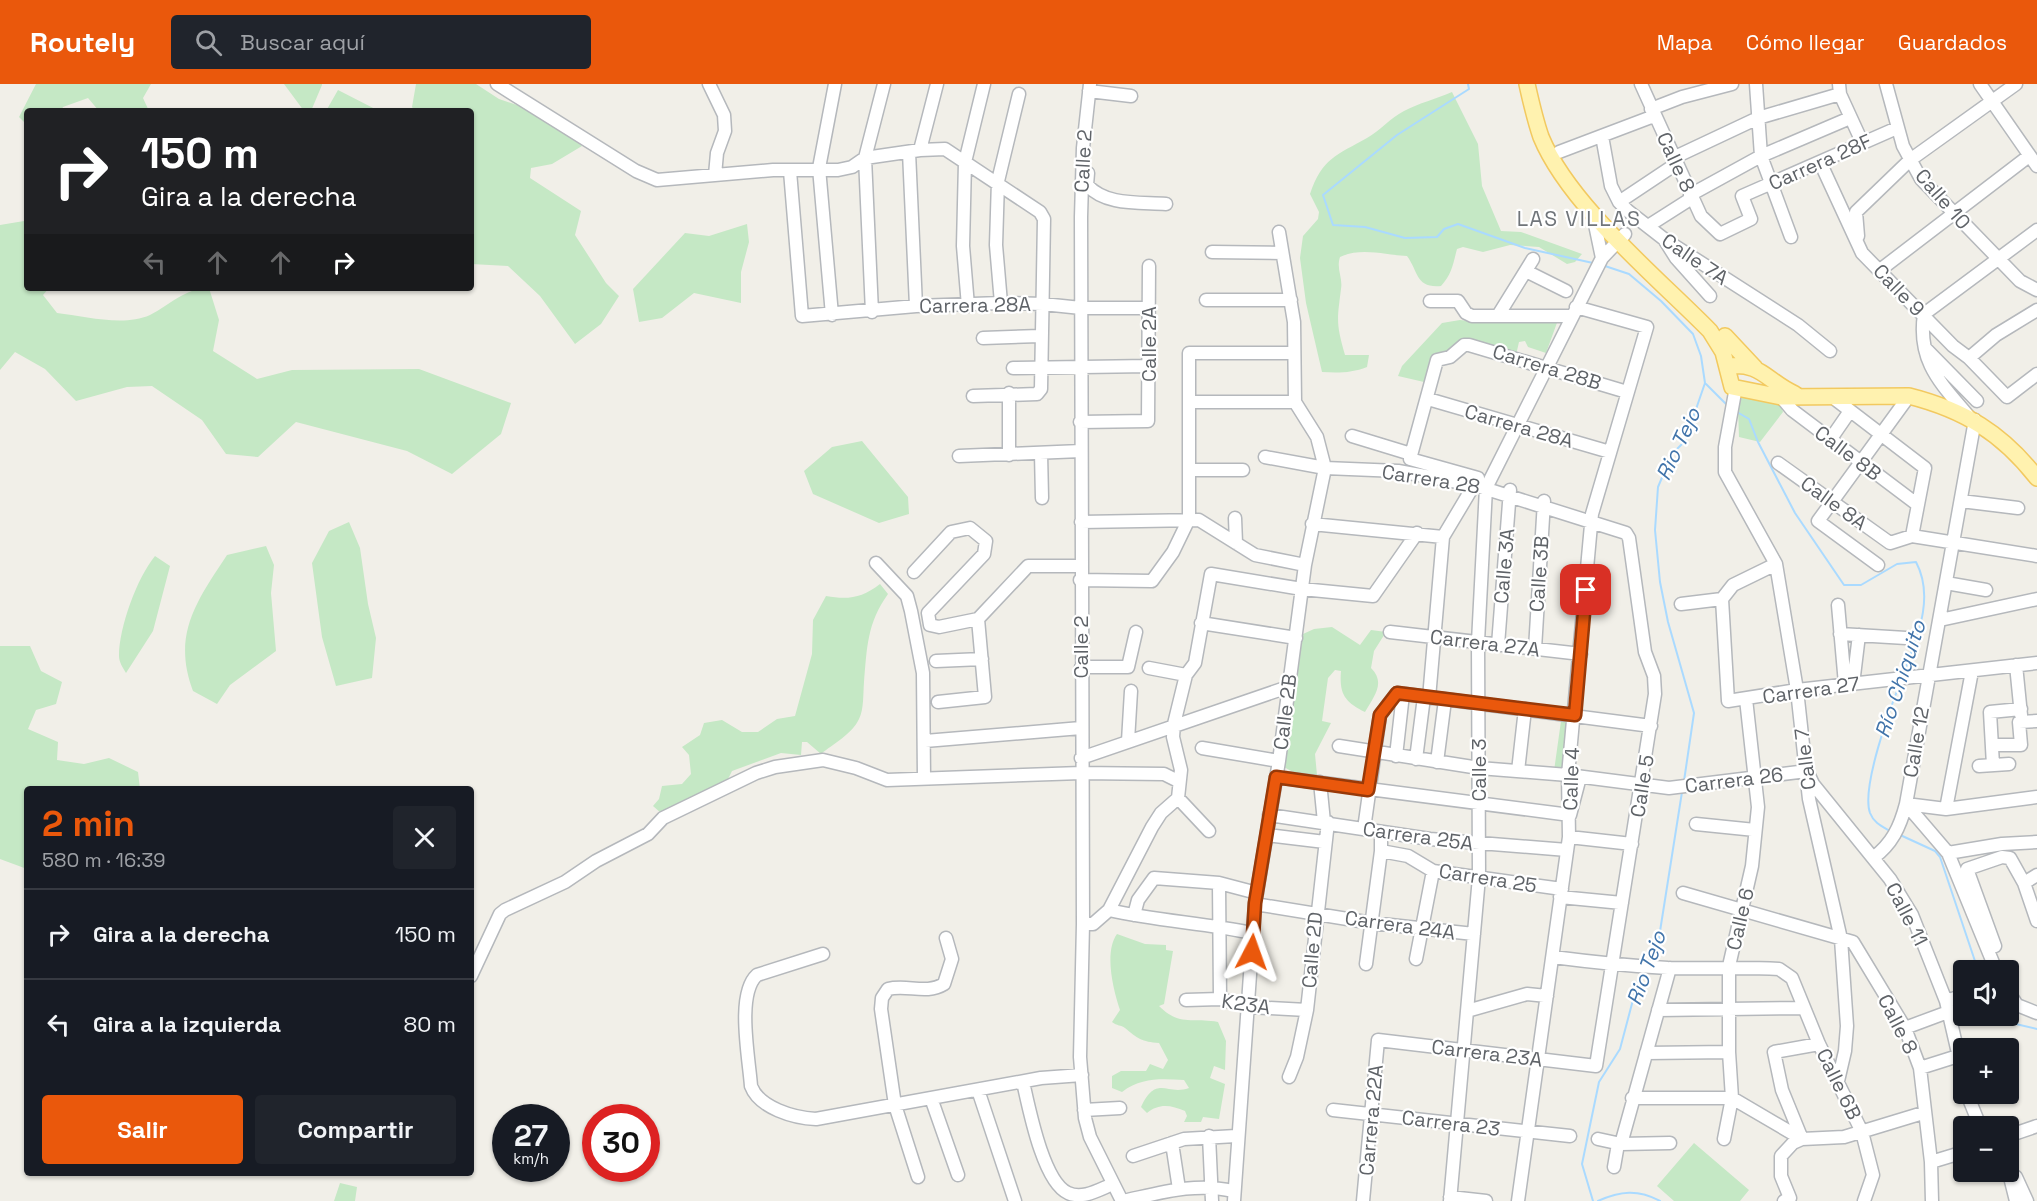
<!DOCTYPE html>
<html lang="es">
<meta charset="utf-8">
<style>
:root{--surface:#171b24;--page:#20242c;--text:#f1f3f6;--muted:#9ea1a6;--line:#363941;--accent:#ea580c}
body{margin:0;font-family:"Space Grotesk",sans-serif;background:var(--page);color:var(--text);height:100vh;display:flex;flex-direction:column;font-size:22px;white-space:nowrap}
*{box-sizing:border-box;margin:0}
p{font-size:20px;color:var(--muted)}
.icon{flex:none;width:33px;height:33px;fill:none;stroke:currentColor;stroke-width:2;stroke-linecap:round;stroke-linejoin:round}
.map{position:relative;flex:1;overflow:hidden}
.details{position:absolute;left:24px;top:702px;width:450px;height:390px;display:flex;flex-direction:column;background:var(--surface);border-radius:6px;box-shadow:0 2px 4px #0004}
.details>*{flex:none}
.top-card{position:absolute;left:24px;top:24px;width:450px;height:183px;border-radius:6px;box-shadow:0 2px 4px #0004;background:#202124;color:#fff;overflow:hidden}
.buttons{position:absolute;left:1953px;top:876px;display:grid;gap:12px}
.buttons a{display:grid;place-items:center;width:66px;height:66px;border-radius:6px;background:var(--surface);box-shadow:0 2px 4px #0004;font-size:30px}
.speed{position:absolute;left:492px;top:1020px;display:flex;gap:12px;font-size:30px;font-weight:700;text-align:center}
.speed>*{display:grid;place-content:center;width:78px;height:78px;border-radius:50%;background:var(--surface);box-shadow:0 2px 4px #0004;line-height:1}
.speed small{font-size:15px;font-weight:400}
.speed .limit{border:9px solid #d22;background:#fff;color:#111}
.pin{position:absolute;display:grid;place-items:center;width:51px;height:51px;color:#fff;margin:-26px;border-radius:12px;box-shadow:0 3px 9px #0006}
.me{position:absolute;width:66px;margin:-33px;rotate:4deg;stroke-linejoin:round;filter:drop-shadow(0 0 4px #0008)}
.turn{display:flex;align-items:center;gap:21px;height:126px;padding:0 18px;font-size:27px}
.turn .icon{width:78px;height:78px;stroke-width:2.5}
.turn b{display:block;font-size:42px;line-height:51px}
.lanes{display:flex;align-items:center;height:57px;padding:0 18px;background:#0003;justify-content:center;gap:30px;direction:ltr}
.lanes .off{opacity:.35}
.round{display:grid;place-items:center;flex:none;width:63px;height:63px;border-radius:6px;background:var(--page)}
.summary{display:flex;align-items:center;justify-content:space-between;height:102px;padding:0 18px}
h1{font-size:36px;font-weight:700;line-height:45px;color:var(--accent)}
.cta{display:flex;gap:12px;margin-top:auto;padding:12px 18px}
.cta a{flex:1;height:69px;border-radius:6px;background:var(--accent);color:#fff;font-size:24px;font-weight:700;line-height:69px;text-align:center}
.cta a+a{background:var(--page);color:var(--text)}
ul{padding:0;list-style:none}
li{display:flex;align-items:center;gap:18px;height:90px;padding:0 18px;border-top:2px solid var(--line)}
li div{flex:1}
li b{display:block;font-size:22px}
li em{font-style:normal}
header{display:flex;align-items:center;gap:36px;box-sizing:border-box;height:84px;padding:0 30px;background:var(--accent);color:#fff}
header strong{font-size:28px}
nav{display:flex;gap:33px;margin-inline-start:auto;font-size:21px}
.search{width:420px;height:54px;background:var(--page);display:flex;align-items:center;gap:15px;box-sizing:border-box;padding:0 21px;border-radius:6px;color:var(--muted);font-size:22px}
.map>svg:first-child{display:block}
.green{fill:#c5e8c5}
.lines{fill:none;stroke-linecap:round;stroke-linejoin:round}
.stream{stroke:#aadaff;stroke-width:2}
.minor-casing{stroke:#b5b8bc;stroke-width:15}
.major-casing{stroke:#f2c960;stroke-width:18}
.minor{stroke:#fff;stroke-width:12}
.major{stroke:#fff2af;stroke-width:15}
.route-casing{stroke:#983908;stroke-width:15}
.route{stroke:#ea580c;stroke-width:10}
.labels{text-anchor:middle;dominant-baseline:central;stroke-width:4.5;stroke-linejoin:round;paint-order:stroke}
.street-label{font-size:20px;fill:#5f6368;stroke:#fff}
.neighbourhood-label{font-size:21px;letter-spacing:1.5px;fill:#70757a;stroke:#fff}
.water-label{font-size:21px;font-style:italic;fill:#4174aa;stroke:#fff}
</style>
<header>
<strong>Routely</strong>
<div class="search"><svg class="icon" aria-label="search" viewBox="0 0 24 24"><circle cx="10" cy="10" r="6"/><path d="M15 15l6 6"/></svg>Buscar aquí</div>
<nav><a>Mapa</a><a>Cómo llegar</a><a>Guardados</a></nav>
</header>
<div class="map">
<svg width="2037" height="1117" viewBox="0 0 2037 1117">
<rect width="100%" height="100%" fill="#f1efe8"/>
<path class="green" d="M36,0H151L143,14L149,27H99L88,14L63,23L61,27H27V41L19,33Z
M284,0H322V1L311,27H304Z
M416,0H476L499,15L523,23L568,49L582,62L552,80L531,84L530,94L581,127L575,151L606,199L619,212L601,240L575,260L540,212L508,182L471,180V27H415L412,23Z
M338,6L379,27H326Z
M1452,8L1478,60L1482,102L1501,147L1521,148L1582,170L1575,178L1567,180L1539,163L1510,161L1483,168L1463,163L1457,165C1453,180 1452,190 1441,202C1415,204 1419,188 1407,172C1384,171 1362,163 1340,173C1336,185 1343,193 1341,205C1337,237 1336,239 1345,271H1369L1367,283C1352,289 1338,289 1322,288L1306,219L1300,174L1303,152L1318,135L1319,128L1310,110C1322,74 1337,71 1367,54C1380,47 1390,34 1404,27C1419,19 1436,15 1452,8Z
M24,137L27,138V204H49L43,211L57,229C85,232 123,243 150,231C170,221 185,204 209,204L219,236L213,267L257,295L292,286L419,285L511,319L501,350L452,390L407,367L296,338L258,373L226,370L202,336L152,302L127,303L76,317L45,285L15,268L0,286V141Z
M747,140L749,158L741,188V219L694,209L662,234L639,238L633,205L685,149L709,152Z
M1507,234L1558,236L1546,269L1528,263L1525,257L1519,258L1516,271L1466,258L1451,270L1434,271L1424,298L1398,292L1402,282L1442,239L1460,236L1486,239Z
M1743,309L1763,312L1781,321L1783,328L1760,358L1739,353L1738,325Z
M862,357L908,413L909,430L879,439L813,410L804,387L832,363Z
M349,438L360,464L368,520L376,554L372,594L336,602L322,553L312,479L329,447Z
M266,462L274,481L271,509L276,567L230,601L217,620L193,607C172,551 196,518 227,471Z
M155,472L170,482L153,547L126,589C123,584 119,578 119,572C119,543 137,494 155,472Z
M880,500L888,510C867,539 867,564 864,598C863,610 864,625 859,635C852,650 833,660 821,670L807,658H802L801,671L781,669L732,687L726,699L661,729L653,722L659,715L662,702L682,700L691,690L689,671L682,663L700,651L704,639L722,636L742,648H758L777,635L795,632L812,570L813,536L826,512C848,516 862,514 880,500Z
M1332,543L1360,561L1371,546L1386,548L1374,567L1371,584C1386,599 1374,612 1365,628C1345,618 1339,610 1341,587L1335,586L1328,594L1322,637L1331,639L1315,670L1317,691L1293,688L1282,682L1303,550L1314,545Z
M0,562H30L41,587L62,598L56,620L36,626L28,645L58,658L57,676L84,680L109,674L138,688L140,705H27V785L0,775Z
M1561,637L1570,638L1563,687H1554Z
M1117,850L1145,860L1166,861V866L1173,867L1164,920L1159,922C1180,943 1193,933 1218,938L1226,957L1225,986L1214,982L1210,994L1225,1000L1219,1035L1203,1033L1201,1038H1184L1187,1032L1185,1027C1171,1021 1159,1019 1147,1029L1141,1023C1157,990 1166,1012 1189,1004L1184,996C1161,995 1142,993 1122,1008L1112,1004V992L1121,987H1146L1150,980L1163,985L1168,976L1159,959C1142,958 1137,954 1125,944C1121,941 1117,942 1112,938L1120,926C1113,905 1104,868 1117,850Z
M1694,1059L1749,1106L1740,1117H1674L1657,1102Z
M340,1099L357,1103L355,1117H334Z"/>
<g class="lines">
<path class="stream" d="M1468,0L1469,5L1397,51L1323,111L1333,141L1365,143L1405,154L1437,153L1444,145L1458,140L1525,164L1593,179
M1602,181L1629,190L1661,217L1693,250L1701,272L1705,299L1685,357L1672,370L1658,403L1655,446L1660,498L1668,538L1694,629L1684,697
M1706,300L1727,321
M1737,328L1749,335L1758,358L1795,429L1844,501H1861L1897,480L1916,478C1935,514 1917,553 1904,588
M1890,747C1881,742 1874,739 1870,729C1861,704 1890,625 1900,599
M1898,750L1935,767L1940,773L1978,886
M1649,878L1658,860L1682,708
M1995,932L2003,937L2037,945
M1593,1117L1582,1080L1599,998L1620,965L1638,897L1644,886
M1598,1117C1620,1107 1638,1105 1660,1117"/>
<defs>
<path id="minor" d="M497,0L636,87L657,96L773,86H838L852,83L865,74L920,66L945,65L1040,128L1044,135L1041,305L1037,310L973,312
M709,0L724,31L725,47L717,69L715,91
M1090,0L1083,64L1081,133L1083,840L1080,973L1085,1034L1090,1053L1122,1117
M1641,0L1701,132L1720,150L1751,135L1742,112L1897,44
M1756,0L1761,72L1791,153
M1839,0L1840,10L1862,58
M1886,0L1903,62L1921,95L2020,197L2037,206
M1980,0L2037,82
M1089,7L1131,12
M1651,25L1682,13L1732,0
M1602,52L1611,102L1619,118L1628,127L1664,155L1798,241L1830,267
M920,66L937,0
M909,68L916,222
M1559,68L1654,32
M1673,74L1758,34L1840,10
M1820,78L1862,169L1953,262L1969,274L2007,313L2037,290
M790,87L802,232L916,222L1001,219L1043,220L1081,224H1149
M1088,89L1087,101C1106,122 1139,118 1166,120
M1690,111L1761,72L1850,34
M1619,118L1676,80
M1593,131L1602,174
M1648,142L1692,114
M1858,152L1856,128L1910,76L2016,0
M1664,155L1676,174L1710,212
M1212,168L1282,169
M1880,186L2029,72
M1526,187L1566,207
M1206,216H1291
M1430,217H1458L1466,229L1472,232H1571
M1001,219L996,161L998,97L1019,10
M968,222L963,162L965,78L984,0
M872,228L865,74L884,0
M1499,230L1533,175
M832,231L819,84L835,0
M983,254L1040,252
M1925,264L1977,317
M1969,274L1996,251L2037,226
M1013,284L1149,282
M1736,303L1725,363V388L1776,480L1797,606L1809,715L1841,855L1847,942L1845,967L1838,997
M1009,309V371
M1831,312L1925,384L1912,452
M1781,313L1792,326L1918,421
M1428,315L1610,368
M1189,318H1295
M1970,334C1942,300 1917,279 1924,230L2037,146
M1975,336L1906,720L1948,769L1996,886
M1080,338L1148,337L1149,182
M1352,352L1411,370
M1830,356L1850,327
M1041,369L1042,414
M959,372L1081,367
M1265,373L1325,384L1398,387L1474,401L1626,449L1629,454L1645,568L1654,592L1655,610L1596,982L1378,956L1363,1117
M1778,379L1890,459L1912,452L2037,472
M1189,386H1243
M1478,394L1410,375L1437,276L1450,273L1464,261H1469L1627,308
M1961,417L2018,424
M1235,434L1236,459
M1081,438L1199,436L1255,471L1305,481
M1312,440L1443,453
M876,479L907,512L911,527L923,589L924,694
M1878,481L1818,437L1909,312
M914,488L951,448L970,444L986,457L984,470L928,529L930,541L939,543L978,535
M1080,496L1152,497L1173,468L1189,435V269H1294
M1946,499L1986,506
M1722,515L1728,617L1797,606L2037,579
M1681,520L1722,515L1733,501L1776,480
M1838,521L1845,600
M1940,536L2037,515
M1201,539L1296,554
M1390,548L1581,570
M1840,550L1906,554
M1498,561L1510,406
M1535,565L1544,417
M936,577L982,575
M2016,581L2021,631
M1081,583H1128L1136,548
M1149,584L1186,591
M1853,600L1859,551
M1429,614L1443,453L1474,401
M938,618L985,613L978,535L1028,482H1081
M925,657L1081,644
M1128,657L1131,607
M1992,661H2021L2019,638L2037,637
M1339,662L1479,684L1568,691L1669,704L1807,687L1813,700L1890,795L1912,831L1946,917L1964,995
M1202,664L1279,677
M1396,672L1403,610
M1081,674L1288,603
M1416,675L1424,613
M1437,678L1445,616
M1993,681L1990,628L2021,625
M1979,682L2009,680
M1518,687L1525,625
M1276,693L1570,731L1580,693
M1320,698L1324,738
M1178,714L1209,747
M1946,725L1972,587
M1269,731L1430,755L1567,766
M1696,740L1755,746
M1364,745L1380,631L1397,609L1651,642
M1267,751L1325,758
M1569,753L1632,760
M1381,767L1408,772L1433,787L1562,805
M1948,769L2002,760L2037,758
M1873,774C1892,760 1900,743 1906,720L1946,725L2037,713
M1219,799L1220,915
M2024,799L2037,791
M1683,809L1853,858L1905,944L1920,984L1931,1078L1932,1117
M1560,813L1622,819
M1255,820L1372,839L1474,850
M1109,826C1157,837 1205,839 1252,849
M1134,831L1138,816L1154,794L1219,799L1257,809
M1083,840H1093L1109,826L1152,743L1161,729L1178,714L1181,686L1173,653L1174,640L1186,591L1195,579L1211,490L1302,505L1373,512L1417,449
M1995,862L1967,785L2002,773L2010,774L2024,799L2037,837
M823,870L757,891C736,910 749,974 751,1002C759,1024 794,1034 816,1035L1041,994L1082,991
M1553,873C1591,878 1629,882 1668,884C1705,885 1742,883 1779,885L1792,894L1819,960L1862,1048L1873,1091L1864,1117
M1416,875L1433,787
M1366,880L1381,767V748
M471,892L500,830L505,826L565,798L596,777L648,750L663,734L756,689L775,683L823,676L856,684L887,696L1081,689L1164,690L1178,697
M2008,907L2017,921L2037,929
M1186,916L1220,915L1249,923L1307,926
M1946,917L1964,911
M1658,926L1803,924
M1467,927L1527,910L1547,912
M1905,944L1948,928
M1646,969L1729,968
M1920,984L1958,972
M1289,993L1297,973L1307,926L1328,738
M1023,998C1029,1024 1043,1098 1068,1109C1083,1116 1100,1105 1113,1100
M978,1006L1015,1117
M1967,1010L1980,1042
M931,1014L958,1091
M1632,1014H1732L1802,1055L1844,1053L1923,1029
M1084,1026L1120,1024
M1333,1026L1570,1052
M1209,1052L1212,1117
M2008,1052L2037,1042
M1598,1055L1621,1060L1670,884
M1724,1055L1732,1014L1729,968V882L1752,782L1758,723L1746,615
M1172,1059L1179,1105
M1621,1060L1670,1059
M1133,1072L1184,1055L1236,1052
M1931,1078L1964,1068
M1614,1083L1618,1060
M2008,1087L2016,1093L2027,1117
M2009,1089L2016,1117
M918,1093L895,1021L881,925L882,914L888,905C907,900 926,911 944,900L952,875L946,854
M1450,1113L1486,1117
M1123,1117C1160,1109 1195,1098 1233,1107
M1234,1117L1255,820L1279,677L1305,481L1325,384L1317,353L1295,318L1294,238L1279,148
M1450,1117L1479,793L1478,558L1486,404L1602,174L1625,150
M1518,1117L1569,753L1568,691L1592,430L1647,243L1576,223
M1784,1117L1790,1114L1781,1092V1072L1793,1059L1802,1055L1782,1006L1774,968L1819,960"/>
<path id="major" d="M1527,0C1531,18 1535,36 1541,53C1569,121 1658,194 1710,247L1723,268L1732,303L1781,313L1909,312C1964,326 2002,349 2037,394
M1725,252L1755,284
M1727,282C1762,278 1766,297 1795,310"/>
</defs>
<use href="#minor" class="minor-casing"/>
<use href="#major" class="major-casing"/>
<use href="#minor" class="minor"/>
<use href="#major" class="major"/>
</g>
<g class="lines">
<defs>
<path id="route" d="M1252,868L1255,819L1276,693L1368,706L1380,631L1397,609L1575,631L1586,506"/>
</defs>
<use href="#route" class="route-casing"/>
<use href="#route" class="route"/>
</g>
<g class="labels">
<g class="street-label">
<text transform="translate(1083 77) rotate(-87)">Calle 2</text>
<text transform="translate(1676 78) rotate(65)">Calle 8</text>
<text transform="translate(1820 78) rotate(-24)">Carrera 28F</text>
<text transform="translate(1943 115) rotate(49)">Calle 10</text>
<text transform="translate(1695 175) rotate(34)">Calle 7A</text>
<text transform="translate(1899 206) rotate(46)">Calle 9</text>
<text transform="translate(975 221) rotate(-1)">Carrera 28A</text>
<text transform="translate(1149 260) rotate(-90)">Calle 2A</text>
<text transform="translate(1547 283) rotate(17)">Carrera 28B</text>
<text transform="translate(1519 342) rotate(16)">Carrera 28A</text>
<text transform="translate(1848 369) rotate(37)">Calle 8B</text>
<text transform="translate(1431 395) rotate(9)">Carrera 28</text>
<text transform="translate(1834 419) rotate(36)">Calle 8A</text>
<text transform="translate(1504 482) rotate(-85)">Calle 3A</text>
<text transform="translate(1539 490) rotate(-86)">Calle 3B</text>
<text transform="translate(1485 559) rotate(7)">Carrera 27A</text>
<text transform="translate(1081 563) rotate(-90)">Calle 2</text>
<text transform="translate(1811 606) rotate(-8)">Carrera 27</text>
<text transform="translate(1285 628) rotate(-83)">Calle 2B</text>
<text transform="translate(1916 658) rotate(-80)">Calle 12</text>
<text transform="translate(1805 675) rotate(-97)">Calle 7</text>
<text transform="translate(1479 686) rotate(-90)">Calle 3</text>
<text transform="translate(1571 695) rotate(-88)">Calle 4</text>
<text transform="translate(1734 696) rotate(-7)">Carrera 26</text>
<text transform="translate(1642 702) rotate(-81)">Calle 5</text>
<text transform="translate(1418 752) rotate(8)">Carrera 25A</text>
<text transform="translate(1488 794) rotate(9)">Carrera 25</text>
<text transform="translate(1907 830) rotate(63)">Calle 11</text>
<text transform="translate(1740 835) rotate(-77)">Calle 6</text>
<text transform="translate(1400 841) rotate(8)">Carrera 24A</text>
<text transform="translate(1312 866) rotate(-85)">Calle 2D</text>
<text transform="translate(1246 920) rotate(8)">K23A</text>
<text transform="translate(1898 940) rotate(63)">Calle 8</text>
<text transform="translate(1487 969) rotate(7)">Carrera 23A</text>
<text transform="translate(1839 1000) rotate(64)">Calle 6B</text>
<text transform="translate(1371 1036) rotate(-85)">Carrera 22A</text>
<text transform="translate(1451 1039) rotate(7)">Carrera 23</text>
</g>
<g class="neighbourhood-label">
<text x="1579" y="134">LAS VILLAS</text>
</g>
<g class="water-label">
<text transform="translate(1678 360) rotate(-65)">Rio Tejo</text>
<text transform="translate(1900 595) rotate(-72)">Río Chiquito</text>
<text transform="translate(1646 884) rotate(-70)">Rio Tejo</text>
</g>
</g>
</svg>
<div class="buttons">
<a><svg class="icon" aria-label="sound" viewBox="0 0 24 24"><path d="M4 9h4l5-4v14l-5-4H4zM17 9q2 3 0 6"/></svg></a>
<a>+</a>
<a>−</a>
</div>
<div class="speed"><div>27<small>km/h</small></div><div class="limit">30</div></div>
<div class="pin" style="left:1586px;top:506px;background:#d93025"><svg class="icon" aria-label="arrive" viewBox="0 0 24 24"><path d="M6 21V4h12l-3 4 3 4H6"/></svg></div>
<svg class="me" style="left:1252px;top:868px" viewBox="-20 -20 40 40"><path d="M0-17L14 15 0 8-14 15z" fill="#ea580c" stroke="#fff" stroke-width="4"/></svg>
<div class="top-card">
<div class="turn"><svg class="icon" aria-label="right" viewBox="0 0 24 24"><path d="M7 20v-9h11M14 6l5 5-5 5"/></svg><div><b>150 m</b>Gira a la derecha</div></div>
<div class="lanes"><svg class="icon off" aria-label="left" viewBox="0 0 24 24"><path d="M17 20v-9H6M10 6l-5 5 5 5"/></svg><svg class="icon off" aria-label="ahead" viewBox="0 0 24 24"><path d="M12 20V5M6 11l6-6 6 6"/></svg><svg class="icon off" aria-label="ahead" viewBox="0 0 24 24"><path d="M12 20V5M6 11l6-6 6 6"/></svg><svg class="icon" aria-label="right" viewBox="0 0 24 24"><path d="M7 20v-9h11M14 6l5 5-5 5"/></svg></div>
</div>
<section class="details">
<div class="summary"><div><h1>2 min</h1><p>580 m · 16:39</p></div><a class="round"><svg class="icon" aria-label="close" viewBox="0 0 24 24"><path d="M6 6l12 12M18 6L6 18"/></svg></a></div>
<ul>
<li><svg class="icon" aria-label="right" viewBox="0 0 24 24"><path d="M7 20v-9h11M14 6l5 5-5 5"/></svg><div><b>Gira a la derecha</b></div><em>150 m</em></li>
<li><svg class="icon" aria-label="left" viewBox="0 0 24 24"><path d="M17 20v-9H6M10 6l-5 5 5 5"/></svg><div><b>Gira a la izquierda</b></div><em>80 m</em></li>
</ul>
<div class="cta"><a>Salir</a><a>Compartir</a></div>
</section>
</div>
